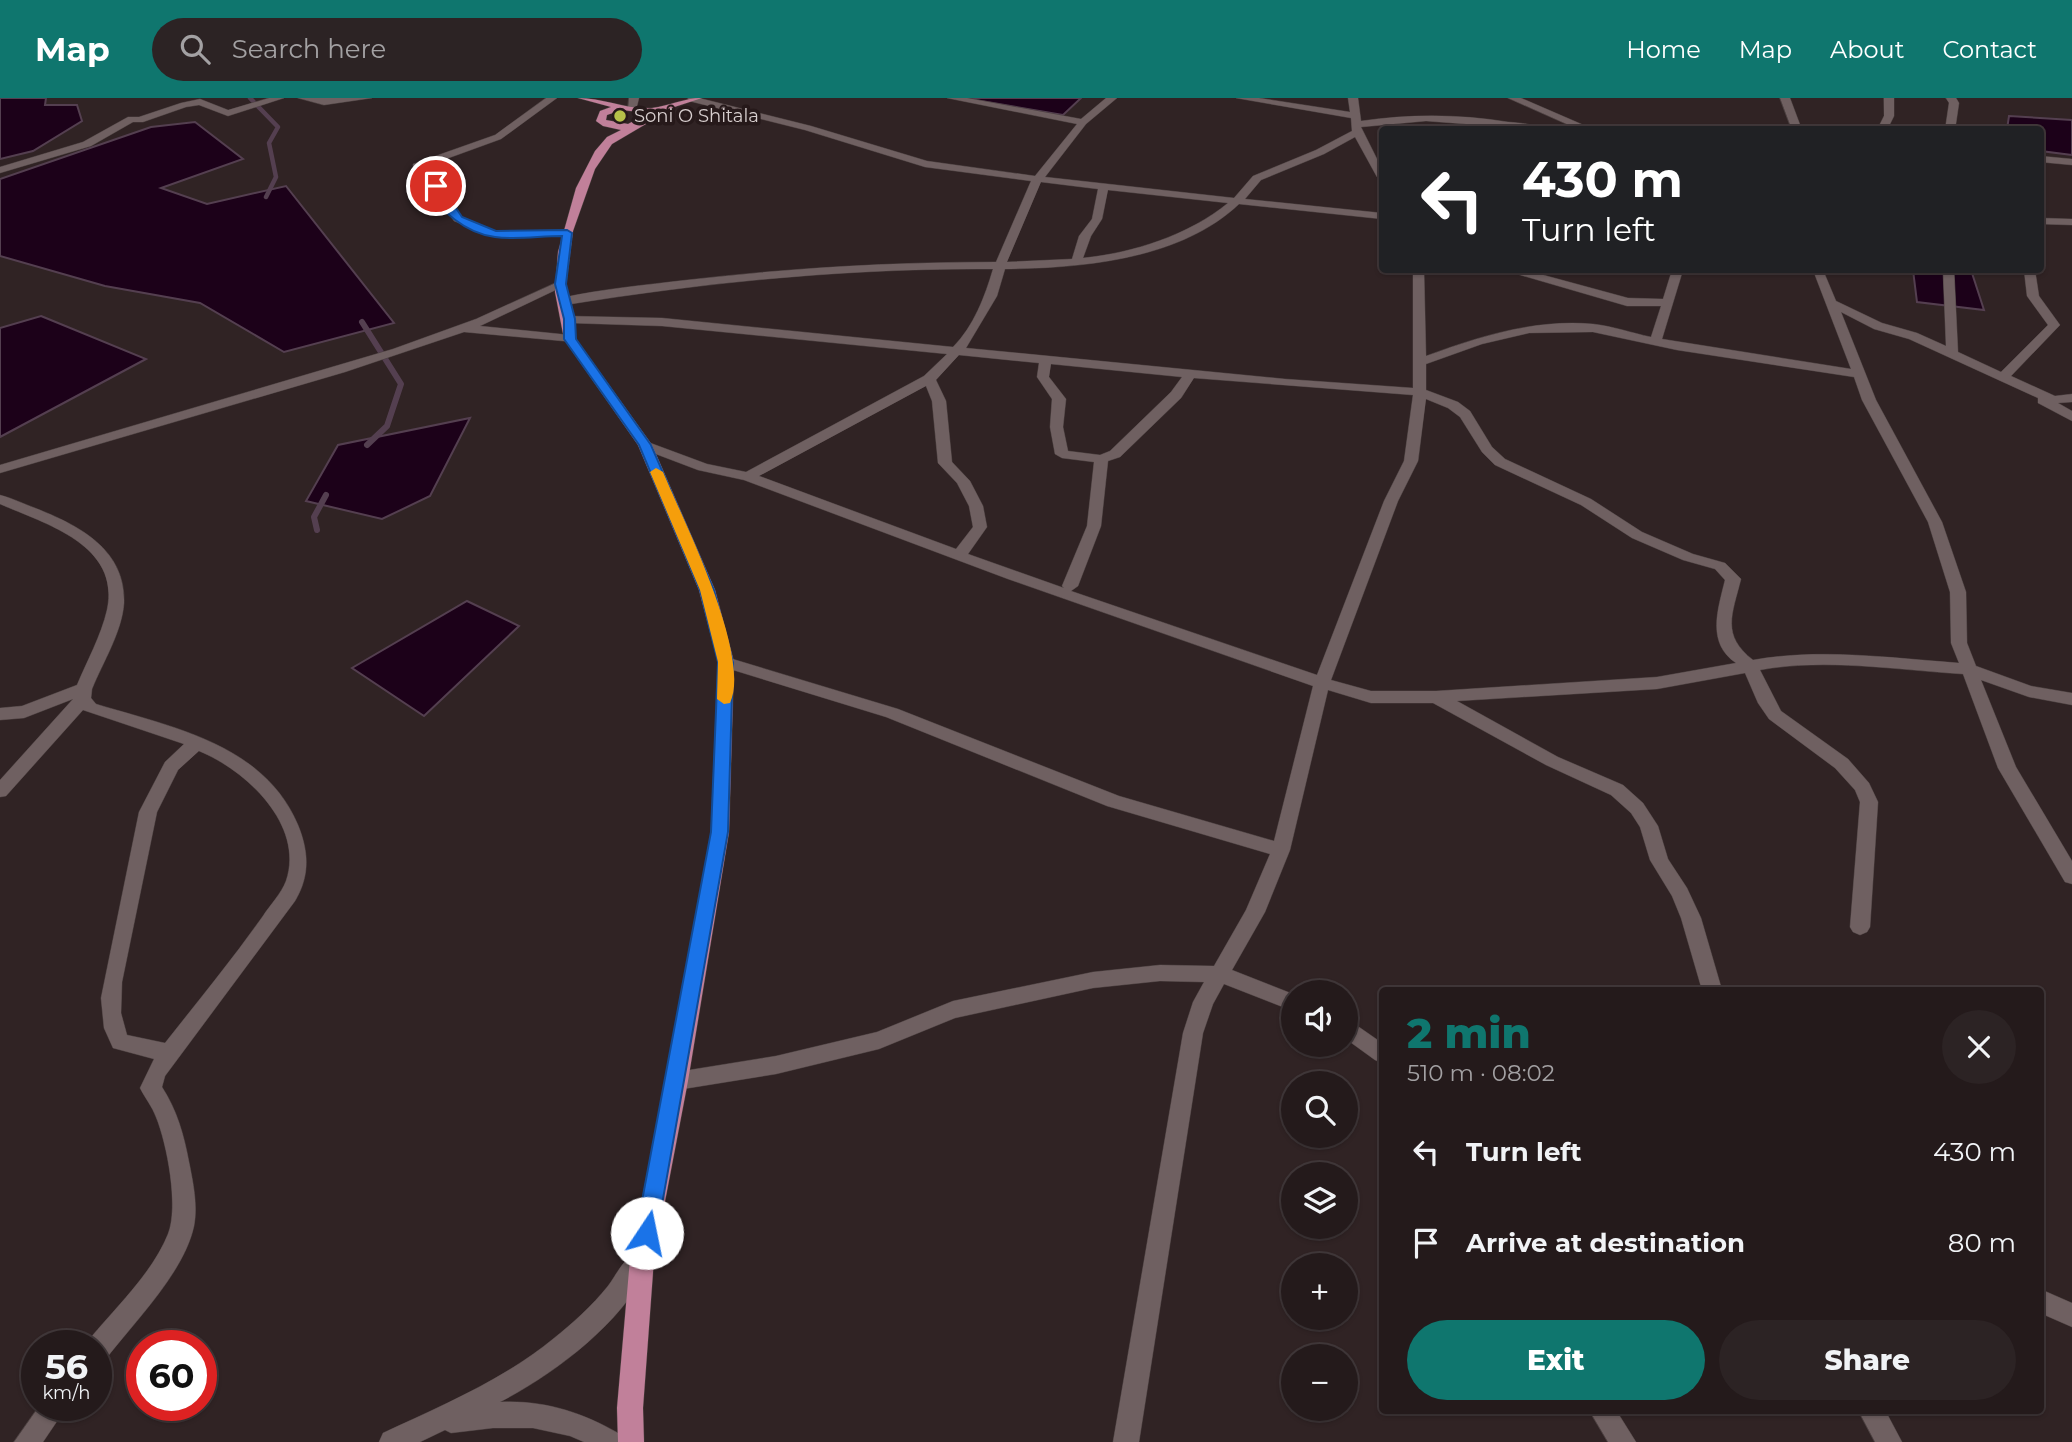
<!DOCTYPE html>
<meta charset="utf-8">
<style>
:root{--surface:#241a1b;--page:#2c2324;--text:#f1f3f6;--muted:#a3a1a3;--line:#41383a;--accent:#0f766e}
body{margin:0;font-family:Montserrat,sans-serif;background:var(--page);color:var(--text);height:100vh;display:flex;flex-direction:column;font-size:26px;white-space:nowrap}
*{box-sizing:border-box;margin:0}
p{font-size:23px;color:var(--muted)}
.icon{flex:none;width:38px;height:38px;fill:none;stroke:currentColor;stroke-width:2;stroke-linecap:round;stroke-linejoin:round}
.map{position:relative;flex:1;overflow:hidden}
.side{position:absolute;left:1379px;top:889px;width:665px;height:427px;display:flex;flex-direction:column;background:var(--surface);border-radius:7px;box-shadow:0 2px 5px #0004,0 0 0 2px var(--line)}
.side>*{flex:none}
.banner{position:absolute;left:1379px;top:28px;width:665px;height:147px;border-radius:7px;box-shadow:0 2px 5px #0004,0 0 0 2px var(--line);background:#202124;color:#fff;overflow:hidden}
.buttons{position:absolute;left:1281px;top:882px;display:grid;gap:14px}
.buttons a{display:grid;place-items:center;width:77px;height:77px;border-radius:50%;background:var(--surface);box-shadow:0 2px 5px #0004,0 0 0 2px var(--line);font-size:35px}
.speed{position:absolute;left:21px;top:1232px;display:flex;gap:14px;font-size:35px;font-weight:700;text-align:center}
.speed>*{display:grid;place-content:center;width:91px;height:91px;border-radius:50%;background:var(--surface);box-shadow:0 2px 5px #0004,0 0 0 2px var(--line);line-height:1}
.speed small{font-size:18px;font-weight:400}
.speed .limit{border:10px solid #d22;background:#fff;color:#111}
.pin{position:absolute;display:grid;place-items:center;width:60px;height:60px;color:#fff;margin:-30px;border:4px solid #fff;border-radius:50%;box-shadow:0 2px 7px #0007}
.me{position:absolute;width:77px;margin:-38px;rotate:11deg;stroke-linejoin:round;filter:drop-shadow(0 0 5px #0008)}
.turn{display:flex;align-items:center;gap:24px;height:147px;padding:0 28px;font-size:32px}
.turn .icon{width:91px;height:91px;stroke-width:2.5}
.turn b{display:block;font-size:49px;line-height:60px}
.round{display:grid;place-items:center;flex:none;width:74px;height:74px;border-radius:37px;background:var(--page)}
.overview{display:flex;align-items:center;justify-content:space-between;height:119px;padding:0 28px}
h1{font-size:42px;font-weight:800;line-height:52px;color:var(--accent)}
.cta{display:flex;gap:14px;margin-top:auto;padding:14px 28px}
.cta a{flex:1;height:80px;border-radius:42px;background:var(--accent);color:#fff;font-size:28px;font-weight:800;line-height:80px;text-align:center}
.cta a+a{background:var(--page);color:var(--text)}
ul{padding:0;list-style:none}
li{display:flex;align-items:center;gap:21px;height:91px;padding:0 28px}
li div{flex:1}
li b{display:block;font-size:26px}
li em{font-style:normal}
header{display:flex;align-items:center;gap:42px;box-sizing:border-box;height:98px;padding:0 35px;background:var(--accent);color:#fff}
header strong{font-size:33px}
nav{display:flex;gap:38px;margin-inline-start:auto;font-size:24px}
.search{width:490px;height:63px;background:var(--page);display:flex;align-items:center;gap:18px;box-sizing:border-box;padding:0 24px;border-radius:38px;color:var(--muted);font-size:26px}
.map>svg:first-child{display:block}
.water{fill:#1c0119;stroke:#543f50;stroke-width:2}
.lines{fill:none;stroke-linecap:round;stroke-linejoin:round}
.stream-far1{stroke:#543f50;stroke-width:4.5}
.stream{stroke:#543f50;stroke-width:6}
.minor-casing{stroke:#4a3f3f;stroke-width:1}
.major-casing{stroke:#4a3f3f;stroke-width:1}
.minor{fill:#6f6061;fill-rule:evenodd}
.major{fill:#c1809a;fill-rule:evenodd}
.route{fill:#1a73e8;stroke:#114b97;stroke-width:2}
.slow{fill:#f59e0b}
.poi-dot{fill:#b6c149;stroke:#26191a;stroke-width:2.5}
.labels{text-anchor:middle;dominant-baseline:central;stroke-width:7;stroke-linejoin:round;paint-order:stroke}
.far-poi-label{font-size:18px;fill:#d8cfcf;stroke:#26191a;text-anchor:start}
</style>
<header>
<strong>Map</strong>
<div class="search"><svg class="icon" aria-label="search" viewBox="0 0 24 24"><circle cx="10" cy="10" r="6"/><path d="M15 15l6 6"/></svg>Search here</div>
<nav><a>Home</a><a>Map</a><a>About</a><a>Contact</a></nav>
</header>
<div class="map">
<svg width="2072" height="1344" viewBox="0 0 2072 1344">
<rect width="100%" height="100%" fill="#302324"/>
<path class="water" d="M0,0H46L45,7H77L82,23L33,53L0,61Z
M964,0H1081L1063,17Z
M2009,18L2072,22V57L2041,53L2040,32L2007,31Z
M195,24L243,61L161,90L207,106L286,88L394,225L284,254L200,205L105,188L0,158V81L151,29Z
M1913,172H1971L1984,212L1917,204Z
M41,218L146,261L0,339V230Z
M470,320L430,398L382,421L306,403L338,347Z
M467,503L519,528L424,618L352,570Z"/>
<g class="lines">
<path class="stream-far1" d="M250,0L278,29L269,45L276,79L266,99"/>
<path class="stream" d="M362,224L401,286L387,328L367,347
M317,432L314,419L326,397"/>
<defs>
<path id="minor" d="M269,0H284L228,18L199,7L186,9L143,24H133L91,48L0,75V69L83,44L128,19H139L181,5L200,1L228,12Z
M298,0H372L324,7Z
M546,0H557L501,41L424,69L440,86L462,119L496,133L567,132L573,135L571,137L495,139L454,123L431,89L413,70V66L495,37Z
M629,0H639L636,12L628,10Z
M688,0H699L811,28L927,63L1035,78L1077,26L947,0H967L1081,21L1106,0H1117L1086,26L1045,79L1234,100L1253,78L1316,52L1352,33L1351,20L1236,0H1259L1350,14L1348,0H1358L1361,23C1410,16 1459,16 1508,24C1520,25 1535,26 1546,32L1426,23L1361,29L1382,71V82L1377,79L1355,39L1324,56L1261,82L1245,101L1382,115V121L1239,106C1180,162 1081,170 1005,171L997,198L966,250L1285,281L1413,290V172H1424L1426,258C1480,238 1535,221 1593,226C1612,228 1632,235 1651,239L1661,208H1627L1510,174L1509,172H1525L1628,200L1663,201L1672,172H1683L1662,241L1851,271L1813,172H1823L1836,203L1882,225L1917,235L1946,248L1943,172H1954L1958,254L2001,274L2048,227L2027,198L2024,172H2035L2039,198L2060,227L2011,278L2055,298L2072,296V304L2058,305L2072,313V323L2038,305V300L1909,241L1874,231L1841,214L1876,302L1942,424L1966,494L1967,545L1976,568L2031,588L2072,595V607L2029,599L1981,582L2016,669L2072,763V786L2065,784L1998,670L1963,576C1896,572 1826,560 1760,572L1781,613L1848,661L1869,685L1878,704L1870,829L1867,834L1860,837L1853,834L1850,829L1860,704L1855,692L1835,670L1769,621L1758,605L1745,575L1657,591L1457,603L1558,659L1623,687L1643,705L1658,728L1668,761L1687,790L1701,820L1722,892H1702L1681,820L1672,798L1650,762L1640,729L1631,715L1611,697L1546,667L1433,605H1371L1328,592L1290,752L1265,814L1232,872L1293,896V913L1224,886L1213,906L1203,935L1139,1344H1113L1183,935L1193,904L1204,884L1160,883L1093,890L955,920L879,951L776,976L677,992L669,990L666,983L669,976L677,974L776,958L877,934L953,903L1093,874L1160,867L1214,868L1246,812L1270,756L1107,708L886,619L720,568L718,564L726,559L898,611L1119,698L1274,743L1313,588L1008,481L744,382L698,372L640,350L638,347L645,343L707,366L746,374L924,278L947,256L662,228L570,225L566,224V218L662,220L953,249C974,228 985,198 993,171C850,170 707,184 565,207L561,206V200C602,191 645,187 687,182C790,170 892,164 996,164L1031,83L925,69L805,32L689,3ZM1041,84L1098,91L1092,121L1079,138L1072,161L1007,164ZM1108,92L1228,105C1189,137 1133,155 1083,160L1091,138L1102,121ZM1593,234L1677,252L1854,279L1862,302L1928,424L1950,494L1951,545L1959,565C1890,560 1821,550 1753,562C1721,537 1732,517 1741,481L1725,465L1693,456L1642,434L1591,401L1505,361L1492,349L1470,313L1458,304L1426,292V266L1482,246L1529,235ZM959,257L1039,265L1037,279L1052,301L1050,329L1055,356L1062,360L1094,364L1087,428L1062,488L1064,490L968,456L987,429L983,408L970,383L952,364L946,303L936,282ZM1051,266L1182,279L1171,294L1110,353L1100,357L1068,353L1063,329L1066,301L1049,279ZM1194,280L1413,297L1404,363L1384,403L1317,577L1071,493L1078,488L1101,428L1108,363L1120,359L1181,300ZM926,288L932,303L938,365L957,385L969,408L973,429L956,451L759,378ZM1426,301L1448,310L1460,319L1482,354L1495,367L1581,407L1632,440L1683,462L1715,471L1725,482C1718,511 1706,545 1736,565L1657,579L1436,593H1371L1331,582L1398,403L1418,363Z
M1508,0H1521L1595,32H1580Z
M1780,0H1790L1802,32H1792Z
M1884,0H1894V18L1887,32H1877L1884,18Z
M1946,0H1956L1959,5L1955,32H1945L1949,5Z
M2040,58L2072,61V67L2040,64Z
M2040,120L2072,121V127L2040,126Z
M560,183L566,186L564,188L480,228L570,237L574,238V244L464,234L345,274L0,375V367L393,251L476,221Z
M0,397C12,400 24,406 35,410C78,427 126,451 124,505C122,534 103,564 92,591L91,600L96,606C172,629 264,646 298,727C309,754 310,778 295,803L165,978L162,989C177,1012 184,1037 189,1064C193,1084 198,1107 194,1128C184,1175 134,1224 105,1262L96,1265V1248H86L87,1244C114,1211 152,1176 168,1136C179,1108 167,1046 156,1019C152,1008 145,1000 140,990L154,961L113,950L104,930L101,900L139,714L165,664L184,646L83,612L6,698L0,699V682L73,601L24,620L0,622V610L22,608L77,587C87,563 101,538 107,512C121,447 46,426 0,406ZM199,653C246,672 305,727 286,783C281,796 270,807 263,818C232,862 198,903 165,945L127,937L121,915L122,884L157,714L178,672Z
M1346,920L1382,945V965L1375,962L1346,941Z
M639,1153L647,1156L651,1164C625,1223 556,1275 500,1304C544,1302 581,1314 618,1335L622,1344H584L570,1338L533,1330H493L451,1335L445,1332L420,1344H379L383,1335C441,1308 503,1282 553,1241C573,1225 592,1208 608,1188C617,1176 624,1159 639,1153Z
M2040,1191L2072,1205V1229L2040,1215Z
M40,1307H68L43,1344H14Z
M1589,1312H1616L1636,1344H1608Z
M1858,1312H1885L1902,1344H1875Z"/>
<path id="major" d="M578,0C603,0 628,12 652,10C669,8 684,0 702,0L656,15L651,23L612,46L595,71L573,133L566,187L576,241L652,347L715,492L734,564L729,734L688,983L654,1161L643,1310L644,1344H618L617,1310L630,1161L666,983L711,734L718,564L699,492L638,347L564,241L555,194L558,154L576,90L595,53L607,39L621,32L603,28L596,23L600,13L611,9ZM622,12L647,15V16L628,26L606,22L607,17Z"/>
</defs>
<use href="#minor" class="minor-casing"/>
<use href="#major" class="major-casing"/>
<use href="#minor" class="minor"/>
<use href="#major" class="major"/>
</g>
<path class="route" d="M433,86H440L462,119L496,133L567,132L572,135L566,186L575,221L576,241L651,347L714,492L733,564L728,734L657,1135L654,1142L647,1145L639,1142L636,1135L711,734L718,564L700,492L639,347L564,241V221L555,186L562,138C540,138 516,142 495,139C470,136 433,113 433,86Z"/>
<path class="slow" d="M656,370L663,374C683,422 752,557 730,605L724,606L717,601L718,564L700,492L650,374Z"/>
<circle class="poi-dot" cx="620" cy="18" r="7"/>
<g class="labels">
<g class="far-poi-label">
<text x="634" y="18">Soni O Shitala</text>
</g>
</g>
</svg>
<div class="buttons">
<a><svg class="icon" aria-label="sound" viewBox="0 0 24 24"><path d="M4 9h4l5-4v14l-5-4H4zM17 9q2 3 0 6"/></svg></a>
<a><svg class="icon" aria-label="search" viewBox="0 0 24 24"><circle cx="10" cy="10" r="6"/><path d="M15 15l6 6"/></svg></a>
<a><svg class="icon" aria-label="layers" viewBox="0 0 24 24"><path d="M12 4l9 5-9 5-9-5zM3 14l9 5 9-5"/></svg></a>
<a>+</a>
<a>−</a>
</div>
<div class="speed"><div>56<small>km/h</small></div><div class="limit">60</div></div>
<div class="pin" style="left:436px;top:88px;background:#d93025"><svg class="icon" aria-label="arrive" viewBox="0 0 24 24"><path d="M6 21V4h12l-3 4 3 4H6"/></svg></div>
<svg class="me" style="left:647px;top:1135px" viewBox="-20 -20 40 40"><circle r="19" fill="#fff"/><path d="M0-13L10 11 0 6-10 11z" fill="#1a73e8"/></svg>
<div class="banner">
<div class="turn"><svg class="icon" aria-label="left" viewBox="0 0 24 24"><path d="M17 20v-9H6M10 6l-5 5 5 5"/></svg><div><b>430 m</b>Turn left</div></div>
</div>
<section class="side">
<div class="overview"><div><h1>2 min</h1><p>510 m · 08:02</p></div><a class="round"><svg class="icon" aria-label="close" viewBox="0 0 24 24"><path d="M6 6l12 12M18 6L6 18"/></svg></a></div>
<ul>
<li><svg class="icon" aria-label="left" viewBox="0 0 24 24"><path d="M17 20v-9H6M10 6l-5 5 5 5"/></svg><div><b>Turn left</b></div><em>430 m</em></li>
<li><svg class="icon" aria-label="arrive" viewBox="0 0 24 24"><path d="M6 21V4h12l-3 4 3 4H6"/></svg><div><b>Arrive at destination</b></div><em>80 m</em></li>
</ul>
<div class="cta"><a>Exit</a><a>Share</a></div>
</section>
</div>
